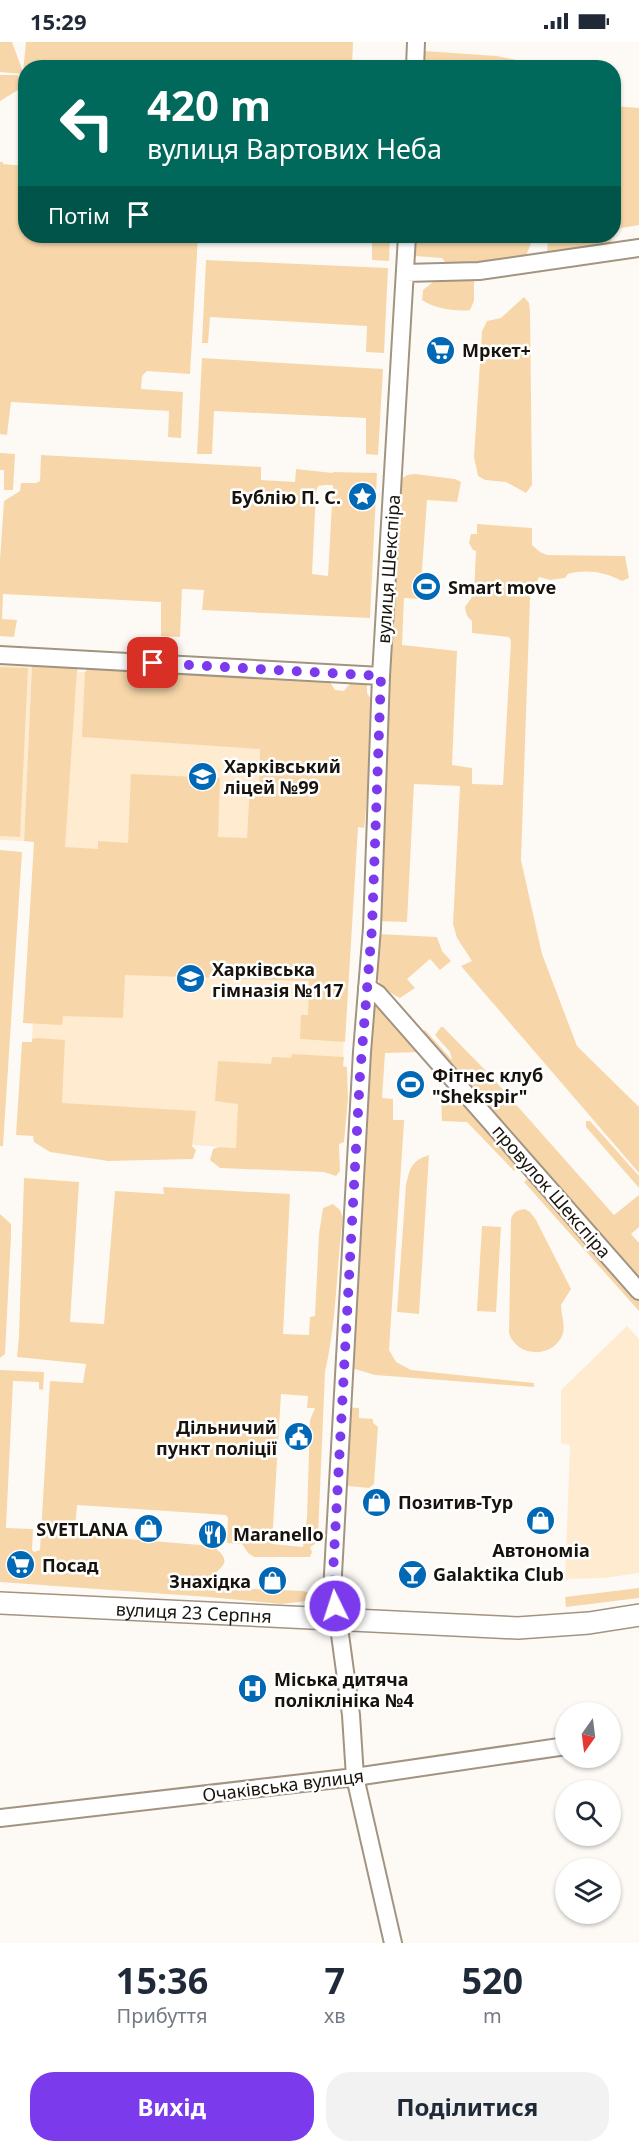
<!DOCTYPE html>
<html lang="uk">
<meta charset="utf-8">
<style>
:root{--surface:#fff;--page:#f2f2f3;--text:#1f2937;--muted:#747a83;--accent:#7c3aed}
body{margin:0;font-family:"Noto Sans",sans-serif;background:var(--page);color:var(--text);height:100vh;display:flex;flex-direction:column;font-size:22px;white-space:nowrap}
*{box-sizing:border-box;margin:0}
p{font-size:20px;color:var(--muted)}
.icon{flex:none;width:33px;height:33px;fill:none;stroke:currentColor;stroke-width:2;stroke-linecap:round;stroke-linejoin:round}
.map{position:relative;height:1901px;overflow:hidden}
.side{display:flex;flex-direction:column;background:var(--surface);flex:1}
.side>*{flex:none}
.guide{position:absolute;left:18px;top:18px;width:603px;height:183px;border-radius:24px;box-shadow:0 2px 4px #0004;background:#00695c;color:#fff;overflow:hidden}
.needle{width:39px;rotate:194deg}
.fabs{position:absolute;left:555px;top:1660px;display:grid;gap:12px}
.fabs a{display:grid;place-items:center;width:66px;height:66px;border-radius:50%;background:var(--surface);box-shadow:0 2px 4px #0004;font-size:30px}
.pin{position:absolute;display:grid;place-items:center;width:51px;height:51px;color:#fff;margin:-26px;border-radius:12px;box-shadow:0 3px 9px #0006}
.me{position:absolute;width:66px;margin:-33px;rotate:356deg;stroke-linejoin:round;filter:drop-shadow(0 0 4px #0008)}
.turn{display:flex;align-items:center;gap:21px;height:126px;padding:0 30px;font-size:27px}
.turn .icon{width:78px;height:78px;stroke-width:2.5}
.turn b{display:block;font-size:42px;line-height:51px}
.then{display:flex;align-items:center;height:57px;padding:0 30px;background:#0003;gap:12px;font-size:22px}
.eta{display:flex;justify-content:space-evenly;align-items:center;height:102px;text-align:center}
.eta b{font-size:36px;font-weight:700;line-height:42px}
.primary-button{display:flex;gap:12px;margin-top:auto;padding:12px 30px}
.primary-button a{flex:1;height:69px;border-radius:24px;background:var(--accent);color:#fff;font-size:24px;font-weight:700;line-height:69px;text-align:center}
.primary-button a+a{background:var(--page);color:var(--text)}
.status{display:flex;justify-content:space-between;align-items:center;height:42px;padding:0 30px;background:var(--surface);direction:ltr}
.status svg{height:16px;fill:currentColor}
.map>svg:first-child{display:block}
.built{fill:#ffebcf}
.green{fill:#f7d7a9;fill-rule:evenodd}
.lines{fill:none;stroke-linecap:round;stroke-linejoin:round}
.minor-casing{stroke:#a29481;stroke-width:20}
.tertiary-casing{stroke:#a29481;stroke-width:24}
.minor{stroke:#fff;stroke-width:16}
.tertiary{stroke:#fff;stroke-width:21}
.route{stroke:#7c3aed;stroke-width:10;stroke-dasharray:0 18}
.labels{text-anchor:middle;dominant-baseline:central;stroke-width:5;stroke-linejoin:round;paint-order:stroke}
.poi-label{font-size:18px;font-weight:bold;fill:#18130c;stroke:#fff;text-anchor:start}
.street-label{font-size:18px;fill:#18130c;stroke:#fff}
</style>
<div class="status"><b>15:29</b><svg viewBox="0 0 49 12"><path d="M0 12V9h3v3zM5 12V6h3v6zM10 12V3h3v9zM15 12V0h3v12zM26 1h20v11H26zM47 4h2v5h-2z"/></svg></div>
<div class="map">
<svg width="639" height="1901" viewBox="0 0 639 1901">
<rect width="100%" height="100%" fill="#fdfaf6"/>
<path class="built" d="M0,621L32,622L24,799L0,798Z
M74,624L79,630H85L88,627L329,639L335,648L344,649L347,643L353,819L338,1112L27,1093L39,865Z
M627,1284L639,1297V1531L604,1536L565,1537L570,1403L561,1401V1348Z"/>
<path class="green" d="M0,0H12L23,30L26,0H353L352,25L26,26L25,68L19,67L23,32L0,30Z
M424,9L497,14L530,21V26H417L420,11Z
M0,33H18L20,40L18,48L0,59Z
M614,64L639,66V183L621,186L614,193Z
M0,120H3V122L25,124L26,194H198L190,332L147,329L142,334L141,347L183,350L181,396L168,395L169,369L11,360L7,393L0,392Z
M372,194H390L389,219L372,218Z
M409,194H442V195L469,197L476,194H613L608,205L583,211L547,209L548,198L531,201L526,214L509,216L489,222L450,226L442,216L415,214L413,212Z
M206,218L388,226L384,311L366,310L367,284L210,275L208,301H202Z
M474,234V259L470,268C456,270 433,266 422,258L423,248L433,240Z
M524,255L529,261L530,270L532,443L526,451L506,440L485,438L478,434L474,415L482,289L487,279L501,276Z
M202,316L383,327L378,413L366,412V376L214,369L212,412H197Z
M0,411L15,412L13,448H4V428H0Z
M41,413L261,425V438L295,440L296,427L333,431V430L377,431L370,576L202,568L204,548L182,547L180,595L161,594V560L3,552L2,577L17,578L14,595L0,594V518L4,459L20,449L21,441H36L40,439ZM326,443H333L328,534L312,532L316,450L318,444Z
M415,432L455,437L461,440L457,460L427,458L420,557L404,556L402,603L457,609L452,723L472,726V742L503,743L511,599L509,595L472,591V579C467,575 466,572 465,565L474,552L476,509L473,508L469,501L471,492H477V482L532,486V503L540,510L547,513L625,514L629,536L622,539C605,530 587,527 568,532L565,536L550,538L539,535L530,556L521,818L542,912L577,1004L639,1065V1131L461,924L472,919L457,896L453,882L460,744L414,742L407,880L374,879L398,439L407,433Z
M32,622L74,624L77,627L65,805L98,807V799L128,801L131,732L220,736L218,795L247,796L250,744H259L260,707L82,695L85,630L90,625L329,639L335,648L344,649L351,641L367,642V651L371,657L373,680L365,778L364,786L358,785L345,1000L300,997L301,973H308L309,939L125,933L123,976L63,974L62,983L23,981L34,800L24,799Z
M0,625L28,626L20,795L0,794Z
M0,808L22,810L3,1104H0Z
M379,892L437,895L442,909L451,919L440,928L430,917L407,937L415,946L400,956C367,940 375,923 379,892Z
M374,964H383L424,1010L385,1011L382,1056L393,1057V1078H404V1080L389,1308L396,1320L411,1328L534,1341V1345L375,1333L348,1325Z
M441,985H443L489,1032L614,1173L639,1153V1185L631,1192L639,1201V1241L421,992L425,988L452,1018L450,1010L435,993Z
M37,996L65,998L62,1061L196,1069L192,1104L196,1108L193,1117L108,1119L50,1110L34,1100L33,1094L16,1093L22,1000H32V997Z
M292,1012L344,1015L343,1024L347,1025L348,1057L344,1100L339,1102L340,1129L336,1134L324,1130L220,1126L210,1118L213,1107L219,1105L236,1106L238,1062L215,1059L218,1019L271,1022L272,1015L291,1016Z
M445,1046L451,1047L520,1124L514,1129L467,1080L442,1079L441,1055Z
M586,1079H590L639,1134V1146L586,1085Z
M429,1113L419,1272L397,1270L406,1143C410,1126 411,1119 429,1113Z
M24,1136L79,1140L70,1280L104,1282L115,1149L164,1152L163,1145L290,1152L283,1292L309,1293L310,1275L315,1274L319,1192L323,1166L333,1162L340,1168L343,1176C336,1227 337,1279 325,1330L318,1494L315,1502L310,1505L312,1510L310,1515H254L248,1511L242,1502L227,1501L228,1476L226,1473L77,1463L75,1490L81,1491V1493L212,1504C227,1514 229,1521 215,1531L213,1540L227,1546L304,1549L308,1551L310,1555L307,1559L281,1562L208,1555L0,1540V1328L44,1330L43,1348L39,1347V1340L13,1339L6,1486L33,1487L32,1508L34,1510L40,1508L50,1339L83,1341L86,1322L17,1315L19,1294ZM281,1352L308,1354L307,1366H315L310,1378L307,1475L303,1505L272,1502Z
M529,1136L534,1137L639,1256V1269L524,1140Z
M525,1167L530,1170L536,1178L571,1247L561,1263C561,1273 567,1286 561,1296C549,1317 516,1314 509,1291L511,1177C513,1170 517,1168 525,1167Z
M0,1172L11,1182V1194L5,1312L0,1316Z
M482,1184L501,1185L496,1270L477,1269Z
M346,1365L359,1366V1376L373,1377V1381L378,1385L374,1442L369,1446L348,1444L342,1435Z
M639,1546V1556L566,1565L565,1555Z"/>
<g class="lines">
<defs>
<path id="minor" d="M415,26L416,0
M405,231L479,229L639,206
M0,613L381,634
M367,945L378,952L639,1249
M0,1776L355,1735L566,1704
M393,1901L355,1735L351,1673L338,1578L332,1550L362,1010L372,886L381,634L407,194"/>
<g id="tertiary">
<path id="s1" d="M0,1561L518,1586L589,1581L639,1573"/>
</g>
</defs>
<use href="#minor" class="minor-casing"/>
<use href="#tertiary" class="tertiary-casing"/>
<use href="#minor" class="minor"/>
<use href="#tertiary" class="tertiary"/>
</g>
<g class="lines">
<path class="route" d="M153,621L381,634L372,886L360,1033L332,1550L335,1564"/>
</g>
<defs>
<symbol id="supermarket-disc" viewBox="-11 -11 22 22"><circle r="9.5" fill="#0068b4" stroke="#fff"/><path d="M-6-5.5h2.5l.6 2H6L4.5 2H-2.5L-4.4-4H-6ZM-1.5 3.2a1.3 1.3 0 1 0 .1 0ZM3 3.2a1.3 1.3 0 1 0 .1 0Z" fill="#fff"/></symbol>
<symbol id="sight-disc" viewBox="-11 -11 22 22"><circle r="9.5" fill="#0068b4" stroke="#fff"/><path d="M0-6L1.8-2.2L6-1.7L2.9 1.2L3.7 5.4L0 3.3L-3.7 5.4L-2.9 1.2L-6-1.7L-1.8-2.2Z" fill="#fff"/></symbol>
<symbol id="stadium-disc" viewBox="-11 -11 22 22"><circle r="9.5" fill="#0068b4" stroke="#fff"/><path d="M0-5a6.5 5 0 1 0 0 10a6.5 5 0 1 0 0-10ZM-3.5-1.8h7v3.6h-7Z" fill="#fff"/></symbol>
<symbol id="school-disc" viewBox="-11 -11 22 22"><circle r="9.5" fill="#0068b4" stroke="#fff"/><path d="M0-5L7-2L0 1L-7-2ZM-4 1L0 2.5L4 1V4Q0 6-4 4Z" fill="#fff"/></symbol>
<symbol id="civic-disc" viewBox="-11 -11 22 22"><circle r="9.5" fill="#0068b4" stroke="#fff"/><path d="M-.6-6.5H3V-4.5H.6V-3L4-1V1h2V6H-6V1h2V-1L-.6-3ZM-1.2 2.5V6h2.4V2.5Z" fill="#fff"/></symbol>
<symbol id="shop-disc" viewBox="-11 -11 22 22"><circle r="9.5" fill="#0068b4" stroke="#fff"/><path d="M-5-2.5h2.3a2.7 3.5 0 0 1 5.4 0H5L5.5 6h-11ZM-1.5-2.5h3a1.5 2.3 0 0 0-3 0Z" fill="#fff"/></symbol>
<symbol id="restaurant-disc" viewBox="-11 -11 22 22"><circle r="9.5" fill="#0068b4" stroke="#fff"/><path d="M-5-6h1v4h1v-4h1v4h1v-4h1v5L-1.5 .5V6h-2V.5L-5-1ZM5-6V6H3V1.5H1.5Q1.5-4 5-6Z" fill="#fff"/></symbol>
<symbol id="bar-disc" viewBox="-11 -11 22 22"><circle r="9.5" fill="#0068b4" stroke="#fff"/><path d="M-6-5H6L.8 .8V4.5H3.5V6h-7V4.5H-.8V.8Z" fill="#fff"/></symbol>
<symbol id="hospital-disc" viewBox="-11 -11 22 22"><circle r="9.5" fill="#0068b4" stroke="#fff"/><path d="M-5-5h3v3.5h4V-5h3V5h-3V1.5h-4V5h-3Z" fill="#fff"/></symbol>
</defs>
<g fill-rule="evenodd">
<use href="#supermarket-disc" x="424" y="292" width="33" height="33"/>
<use href="#sight-disc" x="346" y="438" width="33" height="33"/>
<use href="#stadium-disc" x="410" y="528" width="33" height="33"/>
<use href="#school-disc" x="186" y="718" width="33" height="33"/>
<use href="#school-disc" x="174" y="920" width="33" height="33"/>
<use href="#stadium-disc" x="394" y="1026" width="33" height="33"/>
<use href="#civic-disc" x="282" y="1378" width="33" height="33"/>
<use href="#shop-disc" x="360" y="1444" width="33" height="33"/>
<use href="#shop-disc" x="524" y="1462" width="33" height="33"/>
<use href="#shop-disc" x="132" y="1470" width="33" height="33"/>
<use href="#restaurant-disc" x="196" y="1476" width="33" height="33"/>
<use href="#supermarket-disc" x="4" y="1506" width="33" height="33"/>
<use href="#bar-disc" x="396" y="1516" width="33" height="33"/>
<use href="#shop-disc" x="256" y="1522" width="33" height="33"/>
<use href="#hospital-disc" x="236" y="1630" width="33" height="33"/>
</g>
<g class="labels">
<g class="poi-label">
<text x="462" y="308">Мркет+</text>
<text x="341" y="455" text-anchor="end">Бублію П. С.</text>
<text x="448" y="545">Smart move</text>
<text x="224" y="724">Харківський<tspan x="224" dy="21">ліцей №99</tspan></text>
<text x="212" y="927">Харківська<tspan x="212" dy="21">гімназія №117</tspan></text>
<text x="432" y="1033">Фітнес клуб<tspan x="432" dy="21">"Shekspir"</tspan></text>
<text x="277" y="1385" text-anchor="end">Дільничий<tspan x="277" dy="21">пункт поліції</tspan></text>
<text x="398" y="1460">Позитив-Тур</text>
<text x="128" y="1487" text-anchor="end">SVETLANA</text>
<text x="233" y="1492">Maranello</text>
<text x="541" y="1508" text-anchor="middle">Автономіа</text>
<text x="42" y="1523">Посад</text>
<text x="433" y="1532">Galaktika Club</text>
<text x="251" y="1539" text-anchor="end">Знахідка</text>
<text x="274" y="1637">Міська дитяча<tspan x="274" dy="21">поліклініка №4</tspan></text>
</g>
<g class="street-label">
<text transform="translate(388 527) rotate(-86)">вулиця Шекспіра</text>
<text transform="translate(552 1149) rotate(49)">провулок Шекспіра</text>
<text stroke="none"><textPath href="#s1" startOffset="194">вулиця 23 Серпня</textPath></text>
<text transform="translate(283 1743) rotate(-7)">Очаківська вулиця</text>
</g>
</g>
</svg>
<div class="fabs">
<a><svg class="needle" viewBox="-14 -14 28 28"><path d="M0-13l5 13h-10z" fill="#e53935"/><path d="M0 13l5-13h-10z" fill="#747a83"/></svg></a>
<a><svg class="icon" aria-label="search" viewBox="0 0 24 24"><circle cx="10" cy="10" r="6"/><path d="M15 15l6 6"/></svg></a>
<a><svg class="icon" aria-label="layers" viewBox="0 0 24 24"><path d="M12 4l9 5-9 5-9-5zM3 14l9 5 9-5"/></svg></a>
</div>
<div class="pin" style="left:153px;top:621px;background:#d93025"><svg class="icon" aria-label="arrive" viewBox="0 0 24 24"><path d="M6 21V4h12l-3 4 3 4H6"/></svg></div>
<svg class="me" style="left:335px;top:1564px" viewBox="-20 -20 40 40"><circle r="17" fill="#7c3aed" stroke="#fff" stroke-width="3"/><path d="M0-11L8 9 0 5-8 9z" fill="#fff"/></svg>
<div class="guide">
<div class="turn"><svg class="icon" aria-label="left" viewBox="0 0 24 24"><path d="M17 20v-9H6M10 6l-5 5 5 5"/></svg><div><b>420 m</b>вулиця Вартових Неба</div></div>
<div class="then">Потім<svg class="icon" aria-label="arrive" viewBox="0 0 24 24"><path d="M6 21V4h12l-3 4 3 4H6"/></svg></div>
</div>
</div>
<section class="side">
<div class="eta">
<div><b>15:36</b><p>Прибуття</p></div>
<div><b>7</b><p>хв</p></div>
<div><b>520</b><p>m</p></div>
</div>
<div class="primary-button"><a>Вихід</a><a>Поділитися</a></div>
</section>
